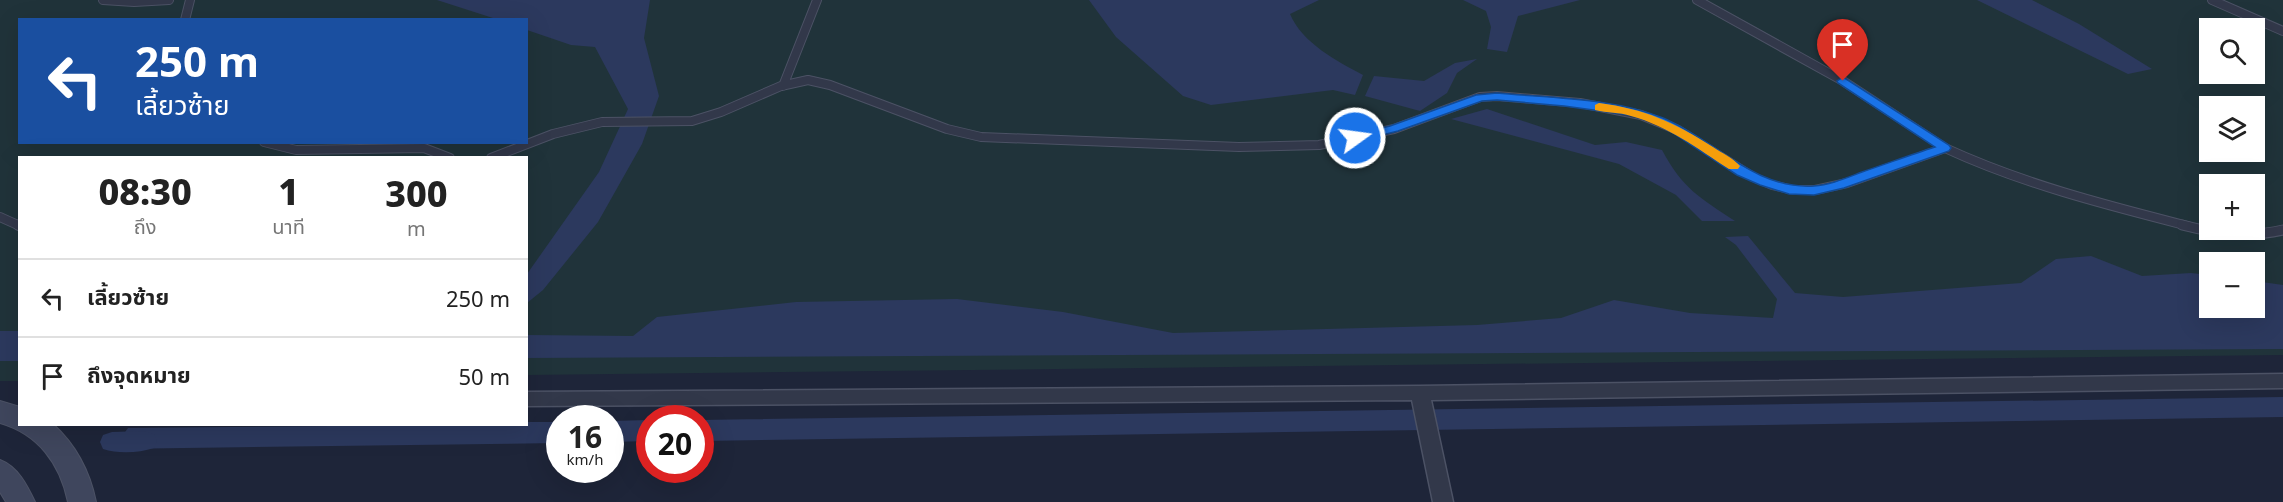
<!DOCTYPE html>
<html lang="th">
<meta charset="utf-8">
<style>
:root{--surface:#fff;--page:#f2f2f2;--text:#222;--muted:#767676;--line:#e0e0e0}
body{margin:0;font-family:"Noto Sans","Noto Sans Thai",sans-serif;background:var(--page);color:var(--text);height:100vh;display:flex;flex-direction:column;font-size:22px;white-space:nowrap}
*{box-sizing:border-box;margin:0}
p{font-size:20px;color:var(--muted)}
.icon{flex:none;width:33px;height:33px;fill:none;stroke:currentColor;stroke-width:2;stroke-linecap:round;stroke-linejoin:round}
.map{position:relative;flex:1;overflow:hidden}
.drawer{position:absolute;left:18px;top:156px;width:510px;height:270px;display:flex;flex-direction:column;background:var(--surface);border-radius:0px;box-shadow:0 6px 24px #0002}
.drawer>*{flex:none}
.banner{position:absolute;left:18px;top:18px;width:510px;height:126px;border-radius:0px;box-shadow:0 6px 24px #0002;background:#1a4fa0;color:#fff;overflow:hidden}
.controls{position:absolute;left:2199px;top:18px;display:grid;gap:12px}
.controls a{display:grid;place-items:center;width:66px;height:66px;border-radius:0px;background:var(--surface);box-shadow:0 6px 24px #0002;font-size:30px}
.speed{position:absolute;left:546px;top:405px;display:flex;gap:12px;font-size:30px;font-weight:700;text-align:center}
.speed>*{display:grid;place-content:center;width:78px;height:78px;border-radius:50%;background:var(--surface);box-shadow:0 6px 24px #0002;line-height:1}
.speed small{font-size:15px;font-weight:400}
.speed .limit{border:9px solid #d22;background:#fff;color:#111}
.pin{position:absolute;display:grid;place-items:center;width:51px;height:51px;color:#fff;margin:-62px -26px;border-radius:50% 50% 50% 0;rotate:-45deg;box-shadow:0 0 6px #0007}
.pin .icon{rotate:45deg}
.me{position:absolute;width:66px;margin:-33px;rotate:76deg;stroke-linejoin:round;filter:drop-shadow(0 0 4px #0008)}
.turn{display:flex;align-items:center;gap:21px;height:126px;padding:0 18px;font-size:27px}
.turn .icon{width:78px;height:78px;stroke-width:2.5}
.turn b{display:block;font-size:42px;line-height:51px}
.eta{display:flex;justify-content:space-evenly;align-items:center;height:102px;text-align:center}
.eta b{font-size:36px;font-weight:800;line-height:42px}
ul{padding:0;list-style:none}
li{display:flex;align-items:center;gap:18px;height:78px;padding:0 18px;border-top:2px solid var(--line)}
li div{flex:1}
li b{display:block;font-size:22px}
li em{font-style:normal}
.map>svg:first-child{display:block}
.green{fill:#20333a;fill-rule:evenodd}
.water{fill:#2c395e}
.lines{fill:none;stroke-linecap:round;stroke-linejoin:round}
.canal{fill:#2c395e;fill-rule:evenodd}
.service-far1-casing{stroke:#4c5265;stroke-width:10}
.service-casing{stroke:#4c5265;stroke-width:11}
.minor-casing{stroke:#4c5265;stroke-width:3}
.secondary-casing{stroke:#4c5265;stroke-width:2}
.service-far1{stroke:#32384a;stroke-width:8}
.service{stroke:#32384a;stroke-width:9}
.minor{fill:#32384a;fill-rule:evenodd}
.secondary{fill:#3f465d;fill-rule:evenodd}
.route{fill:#1a73e8;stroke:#114b97;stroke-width:1.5}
.slow{fill:#f59e0b}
</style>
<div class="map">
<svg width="2283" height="502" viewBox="0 0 2283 502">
<rect width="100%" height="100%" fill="#1e2539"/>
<path class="green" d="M0,0H2283V355L527,375L526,158H20L19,381H0ZM20,20H526V142H20ZM2210,28H2254V74H2210ZM2210,106H2254V152H2210ZM2210,184H2254V230H2210ZM2210,262H2254V308H2210Z"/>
<path class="water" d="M437,0H650L644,38L659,96L642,144L598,222L543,290L527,303V274L599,172L628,109L595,47L571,45L527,30L526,20L496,19Z
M1089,0H1319L1290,14C1302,43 1337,61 1363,75L1355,95L1333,90L1211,105L1183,96L1116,37Z
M1463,0H1580L1518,16L1507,52L1487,49L1491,27L1486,11Z
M1977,0H2032L2079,24L2152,69L2128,74Z
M1477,59L1457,73L1447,93L1420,111L1365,96L1374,76L1424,81L1455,63Z
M1487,109L1595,145L1626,142L1662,150C1683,189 1699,197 1735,221H1702L1676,195L1619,164L1451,119Z
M1748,236L1795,293L1843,297L2021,283L2056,259L2091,256L2142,276L2191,273L2209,275L2210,308H2254L2255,281L2283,285V349L527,358V335L633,336L657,317L796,302L957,299L1063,312L1173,333L1477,325L1561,318L1614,300L1690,313L1773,318L1777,299L1736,245L1725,237Z
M0,331H19V361H0Z
M2283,397V417L701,441L700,420Z
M649,420V441L611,442V421Z
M527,422H559V443L113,449L128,428L526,424Z"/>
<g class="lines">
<path class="canal" d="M145,431L154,434L157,441L154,448C139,453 118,454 103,449L100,442L103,435L112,432Z"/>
<defs>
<path id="service-far1" d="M103,0L134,2L169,0
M1697,0L1843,81L1945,148
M2212,0L2283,31
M185,20L190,0
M783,86L817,0
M264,142L296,150L424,148L450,158
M491,158L553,134L602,122L692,121L721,112L781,86L808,80L830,85L947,129L981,137L1239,147L1319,145L1394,129L1480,97L1497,96L1580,103L1641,115L1678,130L1753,177L1772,185L1793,190H1815L1847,183L1945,148C2023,184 2106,205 2188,226
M0,217L20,226"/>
<path id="service" d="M18,225L20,226
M2182,225C2216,234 2249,238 2283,230"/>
<path id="minor" d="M2283,374V388L1431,400L1453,502H1433L1412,400L526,406V392L1420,386Z"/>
<path id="secondary" d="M0,401L20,407V424H53C76,445 90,472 96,502H68C60,463 38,434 0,423Z
M0,460C18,467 27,485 35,502H6L0,492Z"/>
</defs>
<use href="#service-far1" class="service-far1-casing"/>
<use href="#service" class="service-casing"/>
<use href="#minor" class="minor-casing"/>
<use href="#secondary" class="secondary-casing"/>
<use href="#service-far1" class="service-far1"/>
<use href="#service" class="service"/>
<use href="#minor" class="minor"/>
<use href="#secondary" class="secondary"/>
</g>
<path class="route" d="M1843,77L1949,145L1951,148L1949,151L1844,188L1814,195L1789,194L1760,185L1737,175L1675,134L1655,123L1630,115L1564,106L1497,100L1482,101L1398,131L1355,142L1349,138L1351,135L1390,126L1476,95L1497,93C1550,98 1614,98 1663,118C1714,139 1754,190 1814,186C1830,185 1846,178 1862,172C1886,164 1910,155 1935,147L1838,83L1837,81Z"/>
<path class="slow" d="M1599,103C1645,109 1674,122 1713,147C1722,153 1733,158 1740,166L1738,169H1729C1698,149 1668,126 1631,116C1619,112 1607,113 1595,110V105Z"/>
</svg>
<div class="controls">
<a><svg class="icon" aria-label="search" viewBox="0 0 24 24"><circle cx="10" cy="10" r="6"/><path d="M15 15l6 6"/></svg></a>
<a><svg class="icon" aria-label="layers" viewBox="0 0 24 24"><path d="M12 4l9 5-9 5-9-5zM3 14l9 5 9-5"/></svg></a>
<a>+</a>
<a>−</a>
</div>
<div class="speed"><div>16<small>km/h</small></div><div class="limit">20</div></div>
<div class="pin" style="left:1843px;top:81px;background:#d93025"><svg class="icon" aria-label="arrive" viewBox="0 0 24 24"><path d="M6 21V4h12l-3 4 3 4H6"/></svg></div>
<svg class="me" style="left:1355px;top:138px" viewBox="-20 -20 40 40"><circle r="17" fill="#1a73e8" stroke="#fff" stroke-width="3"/><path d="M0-11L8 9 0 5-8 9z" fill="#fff"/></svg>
<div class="banner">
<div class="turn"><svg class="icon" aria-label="left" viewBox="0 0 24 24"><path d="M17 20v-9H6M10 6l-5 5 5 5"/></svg><div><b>250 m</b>เลี้ยวซ้าย</div></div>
</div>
<section class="drawer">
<div class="eta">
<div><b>08:30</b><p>ถึง</p></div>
<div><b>1</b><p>นาที</p></div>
<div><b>300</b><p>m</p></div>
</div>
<ul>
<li><svg class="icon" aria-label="left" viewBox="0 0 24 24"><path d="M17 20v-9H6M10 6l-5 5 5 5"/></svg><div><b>เลี้ยวซ้าย</b></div><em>250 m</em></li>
<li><svg class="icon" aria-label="arrive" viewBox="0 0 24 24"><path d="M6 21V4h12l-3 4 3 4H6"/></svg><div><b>ถึงจุดหมาย</b></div><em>50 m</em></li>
</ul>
</section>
</div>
